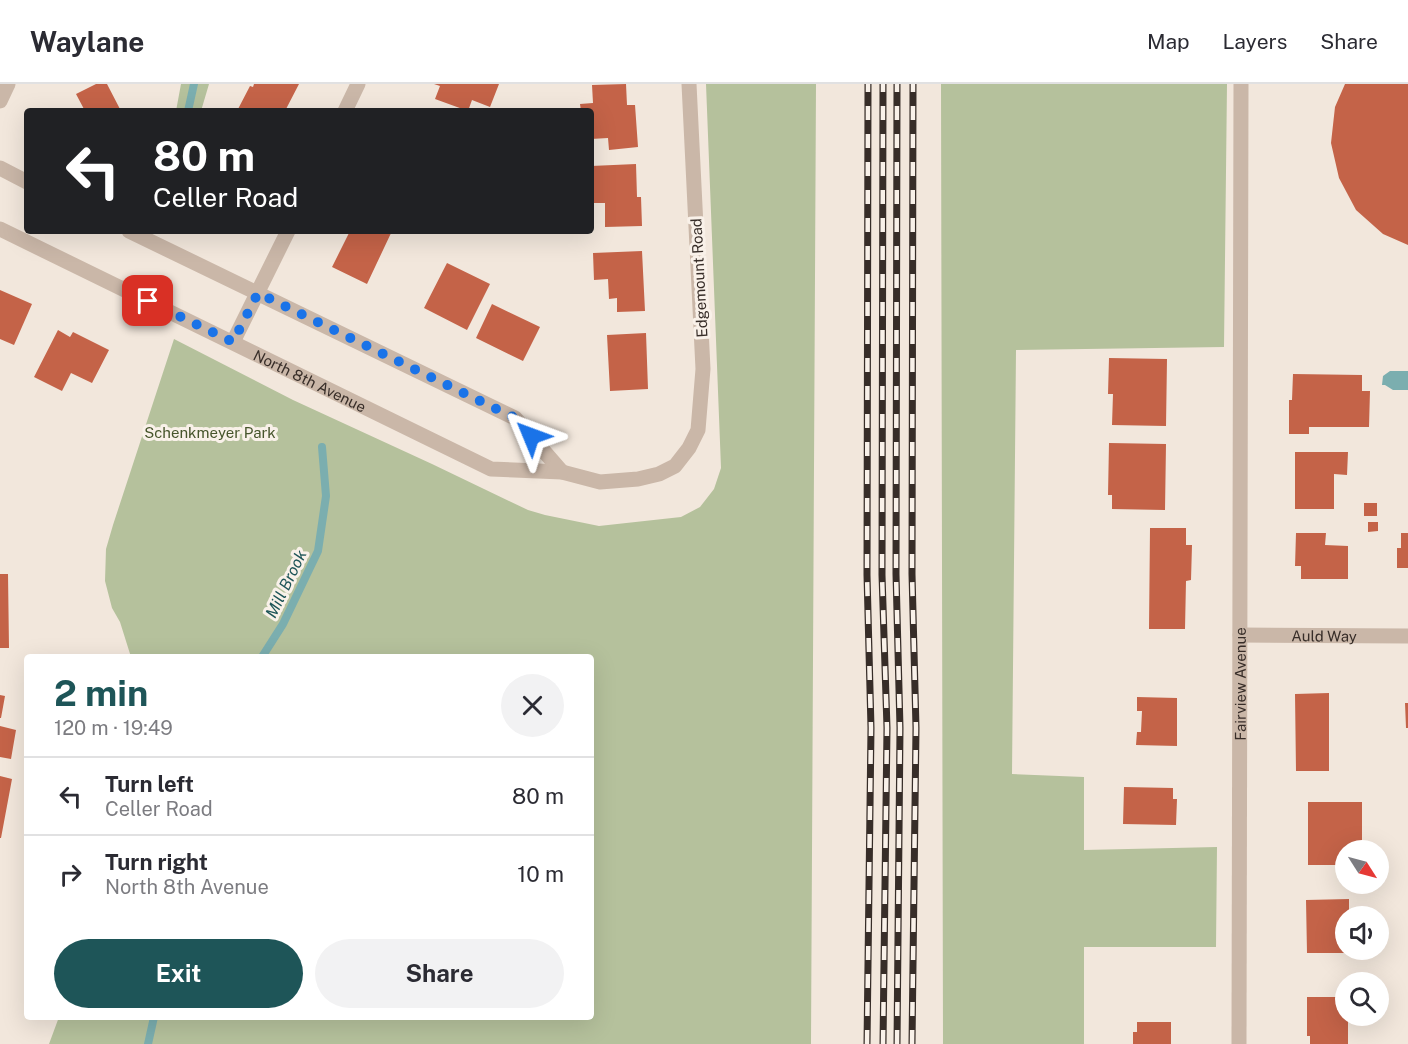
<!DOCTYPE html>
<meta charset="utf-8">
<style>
:root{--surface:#fff;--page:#f2f2f3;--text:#2b2b33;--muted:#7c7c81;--line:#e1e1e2;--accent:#1e5558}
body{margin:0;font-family:"Public Sans",sans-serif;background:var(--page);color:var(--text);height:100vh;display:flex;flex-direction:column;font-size:22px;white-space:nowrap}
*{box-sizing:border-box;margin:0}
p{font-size:20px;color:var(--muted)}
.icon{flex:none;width:33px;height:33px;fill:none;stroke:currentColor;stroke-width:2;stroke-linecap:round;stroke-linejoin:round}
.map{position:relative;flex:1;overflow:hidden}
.sheet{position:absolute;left:24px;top:570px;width:570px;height:366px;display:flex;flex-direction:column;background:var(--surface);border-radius:6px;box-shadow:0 6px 24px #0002}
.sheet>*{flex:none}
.top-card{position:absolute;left:24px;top:24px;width:570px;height:126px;border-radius:6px;box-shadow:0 6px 24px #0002;background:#202124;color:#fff;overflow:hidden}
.needle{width:39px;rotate:126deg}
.controls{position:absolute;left:1335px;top:756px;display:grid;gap:12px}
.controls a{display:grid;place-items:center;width:54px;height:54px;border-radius:50%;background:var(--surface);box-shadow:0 6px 24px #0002;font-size:30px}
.pin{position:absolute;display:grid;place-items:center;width:51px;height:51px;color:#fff;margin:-26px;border-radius:12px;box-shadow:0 3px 9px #0006}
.me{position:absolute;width:66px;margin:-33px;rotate:314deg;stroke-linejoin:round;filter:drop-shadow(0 0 4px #0008)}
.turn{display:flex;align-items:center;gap:21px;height:126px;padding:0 30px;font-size:27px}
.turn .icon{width:78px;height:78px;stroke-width:2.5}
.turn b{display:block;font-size:42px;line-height:51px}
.round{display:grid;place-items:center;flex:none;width:63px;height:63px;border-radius:32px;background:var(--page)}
.overview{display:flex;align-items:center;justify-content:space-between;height:102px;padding:0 30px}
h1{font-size:36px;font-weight:700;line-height:45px;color:var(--accent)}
.button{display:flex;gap:12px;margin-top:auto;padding:12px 30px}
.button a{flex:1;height:69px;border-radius:36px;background:var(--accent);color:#fff;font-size:24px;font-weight:700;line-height:69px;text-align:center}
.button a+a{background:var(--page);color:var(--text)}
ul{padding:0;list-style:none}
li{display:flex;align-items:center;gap:18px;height:78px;padding:0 30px;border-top:2px solid var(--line)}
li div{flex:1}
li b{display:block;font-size:22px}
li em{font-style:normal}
header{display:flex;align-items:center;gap:36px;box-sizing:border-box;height:84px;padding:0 30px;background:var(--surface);border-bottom:2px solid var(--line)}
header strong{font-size:28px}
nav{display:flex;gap:33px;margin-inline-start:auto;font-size:21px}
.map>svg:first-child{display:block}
.green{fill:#b5c19c}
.water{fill:#7baeaf}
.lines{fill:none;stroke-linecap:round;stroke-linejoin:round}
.stream{stroke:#7baeaf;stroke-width:8}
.building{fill:#c46348}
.minor{stroke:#cab7a8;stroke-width:15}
.rail-casing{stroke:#372d28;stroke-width:7}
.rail{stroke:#f9f1e9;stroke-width:4.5;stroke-dasharray:14;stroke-linecap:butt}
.route{stroke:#1a73e8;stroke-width:10;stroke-dasharray:0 18}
.labels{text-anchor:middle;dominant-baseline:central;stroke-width:6;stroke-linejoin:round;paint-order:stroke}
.street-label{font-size:15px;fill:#372d28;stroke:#f9f1e9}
.park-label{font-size:15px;fill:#47552c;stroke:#f9f1e9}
.water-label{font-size:16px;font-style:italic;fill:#1e5558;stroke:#f9f1e9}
</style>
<header>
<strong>Waylane</strong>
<nav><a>Map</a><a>Layers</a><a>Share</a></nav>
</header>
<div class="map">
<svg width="1408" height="960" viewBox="0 0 1408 960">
<rect width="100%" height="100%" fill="#f2e7dc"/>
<path class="green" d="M181,0H209L201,27H176Z
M706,0H816L811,960H49L59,933H591V573H131L120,538L112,524L105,497L106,465L113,441L174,255L293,316L432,380L528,426L545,431L599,442L681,433L700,423L714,405L721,384Z
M941,0H1227L1224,263L1016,266L1012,690L1084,693V766L1217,763L1216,863H1084V960H943Z"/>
<path class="water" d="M1390,287H1408V306H1393L1385,301H1382L1383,292Z"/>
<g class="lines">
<path class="stream" d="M188,27L194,0
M262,573L283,540L318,467L326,412L322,363
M148,960L154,933"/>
</g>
<path class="building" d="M96,0H107L121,27H85L76,10Z
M254,0H299L285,27H237L250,2L253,3Z
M434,0H499L490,23L472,16L468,27L435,15L440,2Z
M626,0L627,21H635L638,63L609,66L608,54L591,55V27H581L580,20L593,19L592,1Z
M1345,0H1408V161L1383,150L1356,126L1339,94L1331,59L1335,23Z
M636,80L637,113H641L642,142L605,143V119H591V82Z
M350,147H392L367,200L332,183Z
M642,167L645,227L617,228V214L609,215L608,195L594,196L593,169Z
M447,179L490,200L467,246L424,224Z
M0,206L32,220L14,261L0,255Z
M492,220L540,243L523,277L476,254Z
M58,246L70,253L73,248L109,266L92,299L71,289L62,307L34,293Z
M646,249L648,305L610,307L607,251Z
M1109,274L1167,275L1166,342L1112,341L1113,310H1108Z
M1293,290L1362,291V307H1370L1369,343H1309V350H1289V316H1292Z
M1109,359L1166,360L1165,426L1112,425V411H1108Z
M1295,368H1348L1347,391L1334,390V425H1295Z
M1364,419H1377V432H1364Z
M1368,438H1378V447L1368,448Z
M1150,444H1186V461H1192L1191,496L1186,497L1185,545H1149Z
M1296,449H1326L1325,461L1348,462V495H1301V482H1295Z
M1401,449H1408V484H1397V464H1401Z
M0,490H8L9,564H0Z
M1329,609V687H1296L1295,610Z
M0,611L5,612L1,634H0Z
M1137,613L1177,614V662L1136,661L1137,648H1141L1142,627H1137Z
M1405,619H1408V644H1406Z
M0,642L16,646L11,675L0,673Z
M0,692L12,695L1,754H0Z
M1124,703L1173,704V715H1177L1176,741L1123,740Z
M1308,718H1362V766H1346V781H1308Z
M1349,815V832H1346V866H1349V869H1307L1306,816Z
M1307,913H1346V932H1348V960H1310V952H1307Z
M1137,938H1171V960H1133V948H1137Z"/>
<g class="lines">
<g class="minor">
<path d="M0,17L8,0"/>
<path d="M345,27L358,0"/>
<path d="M0,84L27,98"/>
<path id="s1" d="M0,145L491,385L562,388L600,398L638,395L659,390L675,382L689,364L698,346L703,285L689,0"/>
<path d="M129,147L515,334L562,388"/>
<path d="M233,258L288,147"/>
<path id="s2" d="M1240,551L1408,552"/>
<path id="s3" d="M1239,960L1241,0"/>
</g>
<defs>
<path id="rail" d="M867,960L871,644L867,491L868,0
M883,960L887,644L882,491L883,0
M897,960L900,644L896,490L897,0
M912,960L916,644L912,490L913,0"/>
</defs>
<use href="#rail" class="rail-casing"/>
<use href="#rail" class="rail"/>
</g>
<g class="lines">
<path class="route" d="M148,217L233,258L258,209L515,334L531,352"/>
</g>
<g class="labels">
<g class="street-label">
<text transform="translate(699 194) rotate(-93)">Edgemount Road</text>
<text stroke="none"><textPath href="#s1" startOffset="345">North 8th Avenue</textPath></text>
<text stroke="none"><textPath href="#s2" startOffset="84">Auld Way</textPath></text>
<text stroke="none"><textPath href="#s3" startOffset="360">Fairview Avenue</textPath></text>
</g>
<g class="park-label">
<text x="210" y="348">Schenkmeyer Park</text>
</g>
<g class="water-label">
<text transform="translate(286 500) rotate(-64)">Mill Brook</text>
</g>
</g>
</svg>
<div class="controls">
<a><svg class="needle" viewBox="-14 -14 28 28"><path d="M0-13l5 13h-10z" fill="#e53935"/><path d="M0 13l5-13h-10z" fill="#7c7c81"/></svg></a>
<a><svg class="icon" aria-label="sound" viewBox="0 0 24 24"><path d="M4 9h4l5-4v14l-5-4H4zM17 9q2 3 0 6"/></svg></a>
<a><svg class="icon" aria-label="search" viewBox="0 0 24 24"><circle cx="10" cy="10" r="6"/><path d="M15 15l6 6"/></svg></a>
</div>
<div class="pin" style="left:148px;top:217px;background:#d93025"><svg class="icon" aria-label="arrive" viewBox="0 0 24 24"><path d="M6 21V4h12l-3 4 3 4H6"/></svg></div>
<svg class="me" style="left:531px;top:352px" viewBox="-20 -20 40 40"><path d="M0-17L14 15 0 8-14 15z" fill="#1a73e8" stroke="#fff" stroke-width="4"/></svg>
<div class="top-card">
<div class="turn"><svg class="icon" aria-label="left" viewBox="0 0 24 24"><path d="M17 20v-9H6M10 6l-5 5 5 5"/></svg><div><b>80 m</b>Celler Road</div></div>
</div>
<section class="sheet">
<div class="overview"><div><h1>2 min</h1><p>120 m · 19:49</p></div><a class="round"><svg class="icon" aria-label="close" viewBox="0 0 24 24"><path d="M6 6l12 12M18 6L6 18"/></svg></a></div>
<ul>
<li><svg class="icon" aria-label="left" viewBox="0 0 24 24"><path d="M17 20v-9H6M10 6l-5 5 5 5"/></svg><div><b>Turn left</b><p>Celler Road</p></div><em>80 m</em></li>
<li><svg class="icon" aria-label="right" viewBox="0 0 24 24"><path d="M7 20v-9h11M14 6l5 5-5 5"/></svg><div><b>Turn right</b><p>North 8th Avenue</p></div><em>10 m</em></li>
</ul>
<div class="button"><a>Exit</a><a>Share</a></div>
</section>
</div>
